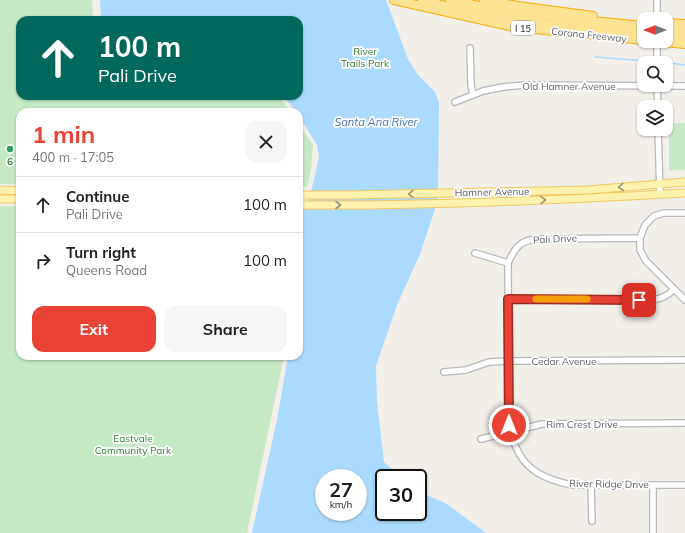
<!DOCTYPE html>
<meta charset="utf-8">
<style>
:root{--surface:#fff;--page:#f6f6f6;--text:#222;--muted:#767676;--line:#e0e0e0;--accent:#ea4335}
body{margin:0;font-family:Mulish,sans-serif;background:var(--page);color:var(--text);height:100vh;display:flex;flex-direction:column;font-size:15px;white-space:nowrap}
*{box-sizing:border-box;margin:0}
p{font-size:13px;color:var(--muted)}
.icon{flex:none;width:22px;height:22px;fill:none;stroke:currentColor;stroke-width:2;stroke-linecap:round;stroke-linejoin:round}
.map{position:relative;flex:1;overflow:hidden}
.details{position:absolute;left:16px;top:108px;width:287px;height:252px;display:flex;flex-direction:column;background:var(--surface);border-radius:12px;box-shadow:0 1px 3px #0004}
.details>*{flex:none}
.top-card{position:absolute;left:16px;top:16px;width:287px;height:84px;border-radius:12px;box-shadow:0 1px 3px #0004;background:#00695c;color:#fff;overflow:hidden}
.needle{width:26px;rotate:270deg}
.fabs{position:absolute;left:637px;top:12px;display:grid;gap:8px}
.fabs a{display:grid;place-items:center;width:36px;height:36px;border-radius:8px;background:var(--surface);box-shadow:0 1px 3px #0004;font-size:20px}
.speed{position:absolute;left:315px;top:469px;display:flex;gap:8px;font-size:20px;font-weight:700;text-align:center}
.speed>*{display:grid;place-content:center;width:52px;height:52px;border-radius:50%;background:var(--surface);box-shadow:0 1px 3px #0004;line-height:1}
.speed small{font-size:10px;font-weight:400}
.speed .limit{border:2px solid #111;border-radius:6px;background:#fff;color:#111}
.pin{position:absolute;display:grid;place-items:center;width:34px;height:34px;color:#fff;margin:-17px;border-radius:8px;box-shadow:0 2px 6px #0006}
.me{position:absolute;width:44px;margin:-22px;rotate:0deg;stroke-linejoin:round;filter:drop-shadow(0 0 3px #0008)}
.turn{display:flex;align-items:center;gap:14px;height:84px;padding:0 16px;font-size:18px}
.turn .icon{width:52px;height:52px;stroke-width:2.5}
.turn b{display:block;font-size:28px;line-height:34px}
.round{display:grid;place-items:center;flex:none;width:42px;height:42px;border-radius:12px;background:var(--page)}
.summary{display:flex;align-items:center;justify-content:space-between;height:68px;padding:0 16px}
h1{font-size:24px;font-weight:700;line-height:30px;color:var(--accent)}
.action{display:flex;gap:8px;margin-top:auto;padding:8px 16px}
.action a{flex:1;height:46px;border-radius:12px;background:var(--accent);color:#fff;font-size:16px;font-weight:700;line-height:46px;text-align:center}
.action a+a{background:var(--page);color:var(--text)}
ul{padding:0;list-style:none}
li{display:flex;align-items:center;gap:12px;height:56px;padding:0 16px;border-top:1px solid var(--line)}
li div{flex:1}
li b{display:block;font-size:15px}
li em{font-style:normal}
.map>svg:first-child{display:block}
.green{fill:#c5e8c5}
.water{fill:#aadaff;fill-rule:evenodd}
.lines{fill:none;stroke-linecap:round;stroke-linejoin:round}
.stream{stroke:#aadaff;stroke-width:1.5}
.minor-casing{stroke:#b5b8bc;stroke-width:8}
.major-casing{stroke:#f2c960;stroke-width:9}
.highway-casing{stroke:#f9ab00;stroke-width:10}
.minor{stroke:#fff;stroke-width:5.5}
.major{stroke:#fff2af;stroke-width:7}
.highway{stroke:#fde293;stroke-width:8}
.minor-bridge-casing{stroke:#b5b8bc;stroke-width:8;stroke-linecap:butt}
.minor-bridge{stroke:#fff;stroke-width:5.5}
.oneway{stroke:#979581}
.route-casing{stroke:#982c22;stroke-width:10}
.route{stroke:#ea4335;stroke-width:7}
.slow{stroke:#f59e0b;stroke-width:7}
.leisure-dot{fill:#2e9e5b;stroke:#fff;stroke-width:1.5}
.labels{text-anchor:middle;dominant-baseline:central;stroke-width:3.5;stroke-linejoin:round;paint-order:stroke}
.shield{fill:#fff;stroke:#8f9295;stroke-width:1}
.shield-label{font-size:9px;font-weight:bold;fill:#5f6368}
.street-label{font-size:10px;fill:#5f6368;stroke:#fff}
.park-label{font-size:10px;fill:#348238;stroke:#fff}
.leisure-label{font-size:10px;font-weight:bold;fill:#27864d;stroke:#fff}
.water-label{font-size:11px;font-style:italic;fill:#4174aa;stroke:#fff}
</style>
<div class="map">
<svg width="685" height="533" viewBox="0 0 685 533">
<rect width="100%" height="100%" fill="#f1efe8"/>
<path class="green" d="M0,0H92L93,20H20V96H276L284,103L290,112H20V184H0Z
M669,123H685V170H669Z
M299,124L313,145L311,169L307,187H299Z
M0,206H20V356H284L247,533H0Z"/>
<path class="water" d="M100,0H386L408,59L418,75L435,92L439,103L438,200L420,254L397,305L376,366L377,401L384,462L401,478H384V512H418V491L447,504L486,533H252L277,420L288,356H299V320L302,278L299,251L300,215L309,201L319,157L317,145L299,116V112H296L284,96H299V20H101ZM324,478H358V512H324Z"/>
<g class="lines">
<path class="stream" d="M595,57L648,61
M670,63L685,65"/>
<defs>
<path id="minor" d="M657,19V0
M470,48L471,85L473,95
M657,55V63
M657,85L658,107
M455,102L483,91L503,87L525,85L685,86
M658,129L660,194
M685,213H664L654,216L645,225L640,238V250L646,261L685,300
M640,238L536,239C519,241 515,248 508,263L509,425C517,464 535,478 573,485H685
M475,253L508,263
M508,299L653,300C662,298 668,296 674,289
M444,372L466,370L489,362L508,361L685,360
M481,439L542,424L685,423
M591,485L592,521
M653,485V533"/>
<path id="major" d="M0,190L20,191
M299,195H348L588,190L685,182
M0,199H20
M299,205C428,206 557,200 685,193"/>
<path id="highway" d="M394,0L514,27L644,40
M422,0L449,7L544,24L644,34
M450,0C514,14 579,20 644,26
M484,0L518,6L593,16
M666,23L685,24
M666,28L685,30
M666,36L685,37
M652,41L685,44"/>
</defs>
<use href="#minor" class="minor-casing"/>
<use href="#major" class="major-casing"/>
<use href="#highway" class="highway-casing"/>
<use href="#minor" class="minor"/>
<use href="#major" class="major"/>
<use href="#highway" class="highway"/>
<defs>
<path id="minor-bridge" d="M657,55V41"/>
</defs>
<use href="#minor-bridge" class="minor-bridge-casing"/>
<use href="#minor-bridge" class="minor-bridge"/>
</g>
<defs><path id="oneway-chevron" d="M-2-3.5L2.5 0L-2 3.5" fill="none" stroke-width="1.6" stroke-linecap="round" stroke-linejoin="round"/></defs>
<g class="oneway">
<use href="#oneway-chevron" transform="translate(621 187) rotate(175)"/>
<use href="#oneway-chevron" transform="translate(411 194) rotate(179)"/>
<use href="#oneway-chevron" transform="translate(543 200) rotate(-2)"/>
<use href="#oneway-chevron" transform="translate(338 205)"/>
</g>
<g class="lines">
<defs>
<path id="route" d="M509,425L508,299L639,300"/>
</defs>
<use href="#route" class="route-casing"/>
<use href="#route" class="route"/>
<path class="slow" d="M536,299H587"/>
</g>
<circle class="leisure-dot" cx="10" cy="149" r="4"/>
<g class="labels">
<rect class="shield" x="511" y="21" width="24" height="14" rx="3"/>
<g class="shield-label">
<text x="523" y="28">I 15</text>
</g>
<g class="street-label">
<text transform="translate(589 35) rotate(6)">Corona Freeway</text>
<text x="569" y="86">Old Hamner Avenue</text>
<text transform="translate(492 192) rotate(-1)">Hamner Avenue</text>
<text transform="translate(555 239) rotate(-3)">Pali Drive</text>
<text x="564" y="361">Cedar Avenue</text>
<text x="582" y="424">Rim Crest Drive</text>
<text transform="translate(609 484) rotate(1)">River Ridge Drive</text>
</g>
<g class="park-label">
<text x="365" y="51">River<tspan x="365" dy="12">Trails Park</tspan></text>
<text x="133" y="438">Eastvale<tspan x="133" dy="12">Community Park</tspan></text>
</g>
<g class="leisure-label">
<text x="10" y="161">6</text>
</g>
<g class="water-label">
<text x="376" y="122">Santa Ana River</text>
</g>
</g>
</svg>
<div class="fabs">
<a><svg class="needle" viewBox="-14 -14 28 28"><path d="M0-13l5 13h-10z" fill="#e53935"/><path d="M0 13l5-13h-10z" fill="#767676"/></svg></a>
<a><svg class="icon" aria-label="search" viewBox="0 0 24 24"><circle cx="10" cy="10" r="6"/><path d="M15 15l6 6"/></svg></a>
<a><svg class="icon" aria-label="layers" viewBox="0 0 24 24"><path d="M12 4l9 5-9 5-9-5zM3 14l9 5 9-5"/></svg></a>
</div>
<div class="speed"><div>27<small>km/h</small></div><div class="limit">30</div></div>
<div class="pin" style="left:639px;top:300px;background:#d93025"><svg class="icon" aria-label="arrive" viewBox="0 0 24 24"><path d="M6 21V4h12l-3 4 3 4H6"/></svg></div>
<svg class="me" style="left:509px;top:425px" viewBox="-20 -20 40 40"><circle r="17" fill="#ea4335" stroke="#fff" stroke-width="3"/><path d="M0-11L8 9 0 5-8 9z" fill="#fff"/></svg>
<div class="top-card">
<div class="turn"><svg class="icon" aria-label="ahead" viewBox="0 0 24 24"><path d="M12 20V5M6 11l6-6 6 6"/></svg><div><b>100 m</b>Pali Drive</div></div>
</div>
<section class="details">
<div class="summary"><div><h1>1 min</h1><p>400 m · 17:05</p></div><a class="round"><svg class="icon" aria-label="close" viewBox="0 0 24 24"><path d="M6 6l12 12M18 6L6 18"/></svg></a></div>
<ul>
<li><svg class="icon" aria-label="ahead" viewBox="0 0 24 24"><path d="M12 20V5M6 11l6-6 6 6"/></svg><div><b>Continue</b><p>Pali Drive</p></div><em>100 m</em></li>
<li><svg class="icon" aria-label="right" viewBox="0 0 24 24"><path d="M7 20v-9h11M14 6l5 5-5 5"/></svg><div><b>Turn right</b><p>Queens Road</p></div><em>100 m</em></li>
</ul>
<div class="action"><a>Exit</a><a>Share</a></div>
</section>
</div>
